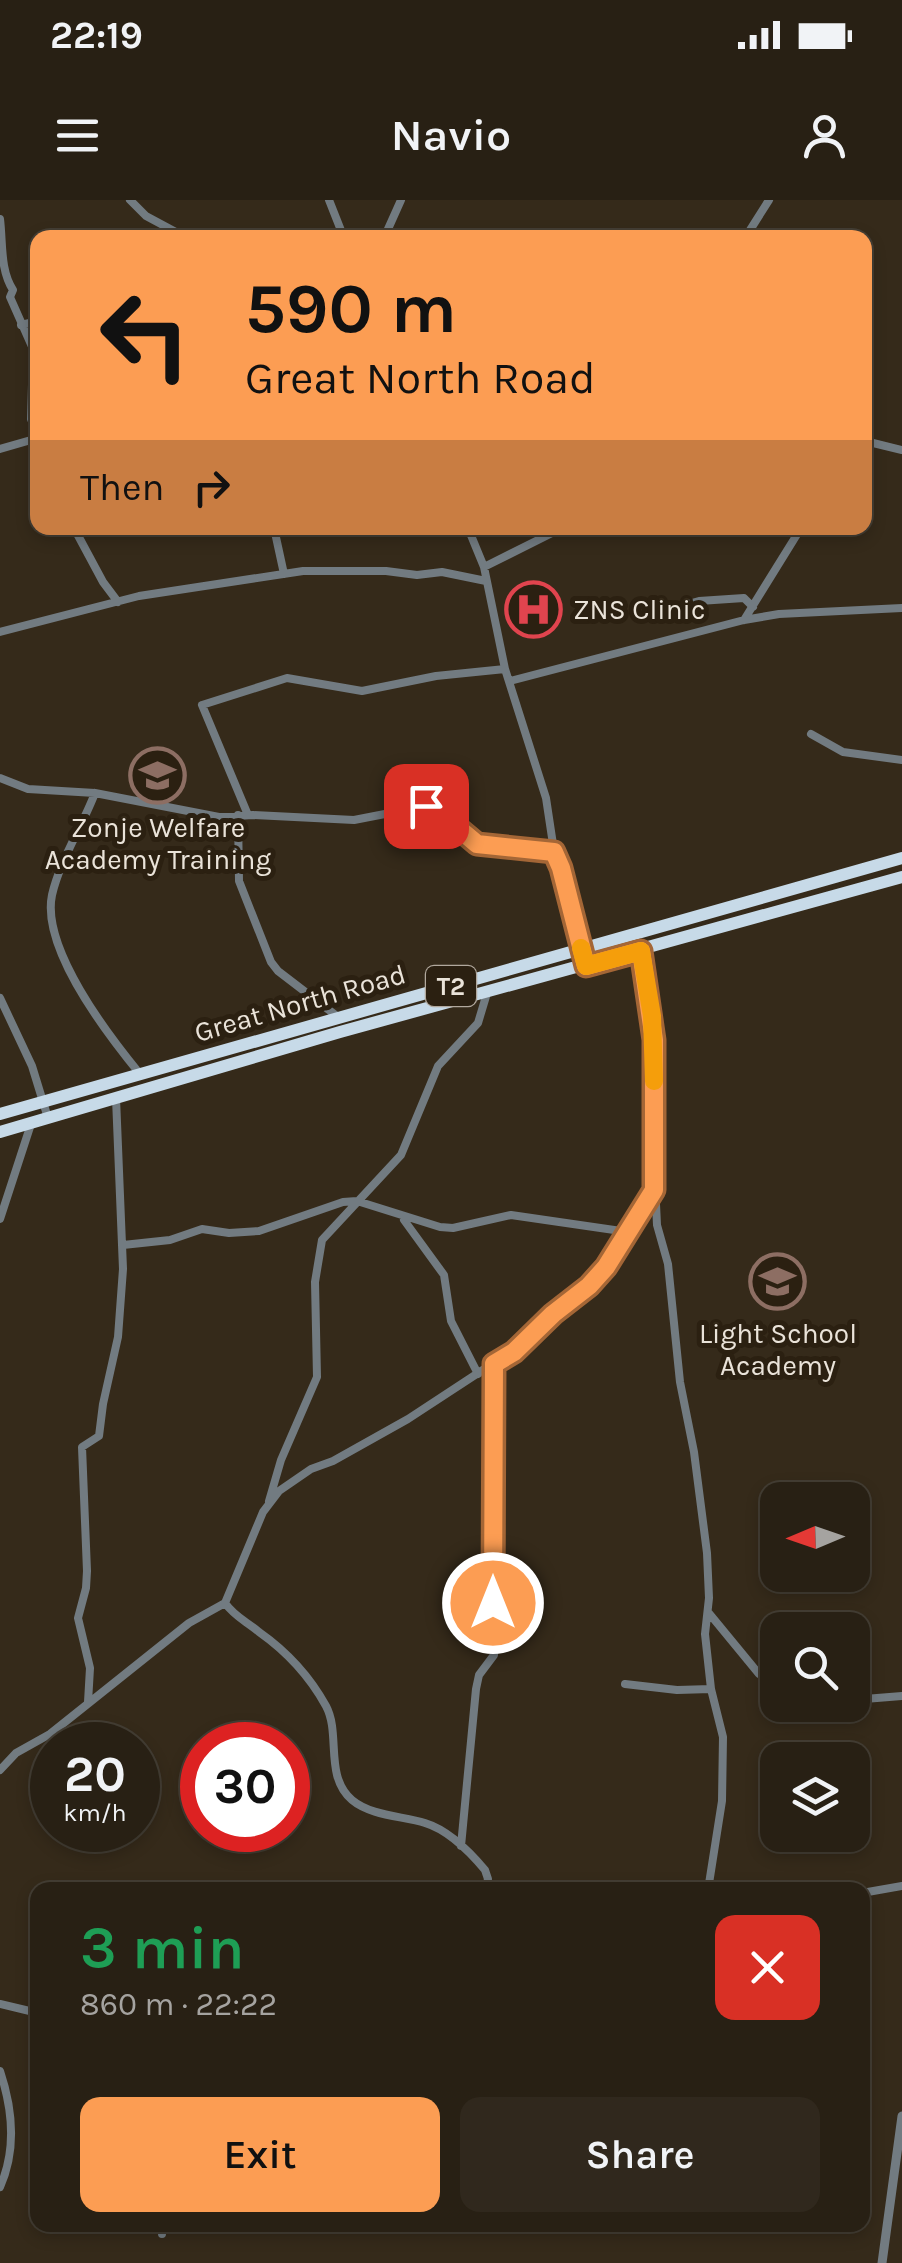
<!DOCTYPE html>
<meta charset="utf-8">
<style>
:root{--surface:#282014;--page:#30281d;--text:#f1f3f6;--muted:#a5a3a0;--line:#443e34;--accent:#fc9d53}
body{margin:0;font-family:Karla,sans-serif;background:var(--page);color:var(--text);height:100vh;display:flex;flex-direction:column;font-size:38px;white-space:nowrap}
*{box-sizing:border-box;margin:0}
p{font-size:32px;color:var(--muted)}
.icon{flex:none;width:55px;height:55px;fill:none;stroke:currentColor;stroke-width:2;stroke-linecap:round;stroke-linejoin:round}
.map{position:relative;flex:1;overflow:hidden}
.panel{position:absolute;left:30px;top:1682px;width:840px;height:350px;display:flex;flex-direction:column;background:var(--surface);border-radius:20px;box-shadow:0 5px 15px #0003,0 0 0 2px var(--line)}
.panel>*{flex:none}
.banner{position:absolute;left:30px;top:30px;width:842px;height:305px;border-radius:20px;box-shadow:0 5px 15px #0003,0 0 0 2px var(--line);background:#fc9d53;color:#111;overflow:hidden}
.needle{width:65px;rotate:268deg}
.tools{position:absolute;left:760px;top:1282px;display:grid;gap:20px}
.tools a{display:grid;place-items:center;width:110px;height:110px;border-radius:20px;background:var(--surface);box-shadow:0 5px 15px #0003,0 0 0 2px var(--line);font-size:50px}
.speed{position:absolute;left:30px;top:1522px;display:flex;gap:20px;font-size:50px;font-weight:700;text-align:center}
.speed>*{display:grid;place-content:center;width:130px;height:130px;border-radius:50%;background:var(--surface);box-shadow:0 5px 15px #0003,0 0 0 2px var(--line);line-height:1}
.speed small{font-size:25px;font-weight:400}
.speed .limit{border:15px solid #d22;background:#fff;color:#111}
.pin{position:absolute;display:grid;place-items:center;width:85px;height:85px;color:#fff;margin:-42px;border-radius:20px;box-shadow:0 5px 15px #0006}
.me{position:absolute;width:110px;margin:-55px;rotate:0deg;stroke-linejoin:round;filter:drop-shadow(0 0 8px #0008)}
.turn{display:flex;align-items:center;gap:35px;height:210px;padding:0 50px;font-size:45px}
.turn .icon{width:130px;height:130px;stroke-width:2.5}
.turn b{display:block;font-size:70px;line-height:85px}
.then{display:flex;align-items:center;height:95px;padding:0 50px;background:#0003;gap:20px;font-size:38px}
.round{display:grid;place-items:center;flex:none;width:105px;height:105px;border-radius:20px;background:var(--page)}
.overview{display:flex;align-items:center;justify-content:space-between;height:170px;padding:0 50px}
h1{font-size:60px;font-weight:600;line-height:75px;color:#1e9e55}
.cta{display:flex;gap:20px;margin-top:auto;padding:20px 50px}
.cta a{flex:1;height:115px;border-radius:20px;background:var(--accent);color:#111;font-size:40px;font-weight:600;line-height:115px;text-align:center}
.cta a+a{background:var(--page);color:var(--text)}
.status{display:flex;justify-content:space-between;align-items:center;height:70px;padding:0 50px;background:var(--surface);direction:ltr}
.status svg{height:28px;fill:currentColor}
header{display:flex;justify-content:space-between;align-items:center;height:130px;padding:0 50px;background:var(--surface);font-size:45px;font-weight:600}
.map>svg:first-child{display:block}
.lines{fill:none;stroke-linecap:round;stroke-linejoin:round}
.minor{stroke:#727b81;stroke-width:8}
.tertiary{stroke:#727b81;stroke-width:9}
.trunk{stroke:#c7dae8;stroke-width:12}
.route-casing{stroke:#a46636;stroke-width:25}
.route{stroke:#fc9d53;stroke-width:18}
.slow{stroke:#f59e0b;stroke-width:18}
.labels{text-anchor:middle;dominant-baseline:central;stroke-width:10;stroke-linejoin:round;paint-order:stroke}
.shield{fill:#2b2011;stroke:#b1a89d;stroke-width:2.5}
.shield-label{font-size:25px;font-weight:bold;fill:#eae3d9}
.poi-label{font-size:28px;fill:#eae3d9;stroke:#2b2011}
.street-label{font-size:28px;fill:#eae3d9;stroke:#2b2011}
</style>
<div class="status"><b>22:19</b><svg viewBox="0 0 49 12"><path d="M0 12V9h3v3zM5 12V6h3v6zM10 12V3h3v9zM15 12V0h3v12zM26 1h20v11H26zM47 4h2v5h-2z"/></svg></div>
<header><svg class="icon" aria-label="menu" viewBox="0 0 24 24"><path d="M4 6h16M4 12h16M4 18h16"/></svg>Navio<svg class="icon" aria-label="person" viewBox="0 0 24 24"><circle cx="12" cy="8" r="4"/><path d="M4 21q1-7 8-7t8 7"/></svg></header>
<div class="map">
<svg width="902" height="2063" viewBox="0 0 902 2063">
<rect width="100%" height="100%" fill="#352a1a"/>
<g class="lines">
<path class="minor" d="M130,0L146,16L187,38
M329,0L344,38
M0,19C3,44 0,70 13,90L10,97L33,149L31,219L38,237
M384,38L401,0
M745,38L769,0
M21,125L38,121
M865,241L902,250
M0,249L38,238
M74,328L103,382L118,402
M274,328L284,374
M468,328L484,367L505,469L546,598L554,651L561,668L586,766
M484,367L562,328
M645,416L699,401L744,398L753,407
M744,420L801,328
M0,432L139,396L303,371H386L417,375L442,372L486,381
M510,481L744,420L779,414L902,408
M811,534L843,552L902,560
M0,578L28,589L95,593L219,617L253,615L354,620L426,606L439,612L477,644L554,651
M95,593C82,627 60,660 52,695C41,748 108,835 140,874
M238,615L239,681L271,762L278,771L338,817
M248,615L202,505L287,478L362,491L436,476L505,469
M641,751L654,840L652,921L657,1025L668,1064L680,1182L694,1252L707,1353L709,1398L705,1434L711,1489L723,1537L722,1601L708,1690
M0,798L32,866L48,918
M0,1019L31,924
M404,1020L444,1075L451,1121L478,1174
M123,1045L170,1040L202,1029L229,1033L259,1031L343,1002L357,1001L440,1027L453,1028L511,1015L628,1032
M269,1301L281,1260L317,1177L315,1082L322,1040L401,955L438,866L478,823L487,793
M225,1403C235,1417 246,1421 259,1432C286,1451 310,1477 326,1506C341,1534 324,1576 352,1600C371,1616 403,1616 425,1623C448,1630 470,1652 485,1670L488,1679L485,1690
M708,1412L759,1474L778,1484
M625,1484L677,1490L711,1489
M852,1500L902,1496
M88,1502L90,1468L78,1418L86,1388L87,1371L82,1247L99,1236L103,1204L118,1137L123,1069L116,898
M0,1570L16,1553L50,1534L189,1423L225,1403L263,1312L279,1291L311,1269L333,1261L408,1219L530,1139L606,1067L654,990
M461,1646L476,1489L479,1475L494,1455V1164
M862,1693L902,1686
M0,1804L38,1813
M0,1871C13,1910 17,1949 0,1987
M162,2025V2034"/>
<path class="tertiary" d="M882,2063L902,1916"/>
<path class="trunk" d="M0,914L902,658
M0,932L340,832L902,677"/>
</g>
<g class="lines">
<defs>
<path id="route" d="M426,606L439,612L477,644L554,652L561,668L586,766L641,751L654,840V990L606,1067L589,1086L553,1114L514,1152L494,1164L493,1403"/>
</defs>
<use href="#route" class="route-casing"/>
<use href="#route" class="route"/>
<path class="slow" d="M581,748L586,766L641,751L652,816L654,881"/>
</g>
<defs>
<symbol id="hospital-ring" viewBox="-11 -11 22 22"><circle r="9.5" fill="#2b2011" stroke="#e0444e" stroke-width="1.5"/><path d="M-5-5h3v3.5h4V-5h3V5h-3V1.5h-4V5h-3Z" fill="#e0444e"/></symbol>
<symbol id="school-ring" viewBox="-11 -11 22 22"><circle r="9.5" fill="#2b2011" stroke="#8d6e63" stroke-width="1.5"/><path d="M0-5L7-2L0 1L-7-2ZM-4 1L0 2.5L4 1V4Q0 6-4 4Z" fill="#8d6e63"/></symbol>
</defs>
<g fill-rule="evenodd">
<use href="#hospital-ring" x="502" y="378" width="63" height="63"/>
<use href="#school-ring" x="126" y="544" width="63" height="63"/>
<use href="#school-ring" x="746" y="1050" width="63" height="63"/>
</g>
<g class="labels">
<rect class="shield" x="426" y="766" width="50" height="40" rx="8"/>
<g class="shield-label">
<text x="451" y="786">T2</text>
</g>
<g class="poi-label">
<text x="573" y="409" text-anchor="start">ZNS Clinic</text>
<text x="158" y="627">Zonje Welfare<tspan x="158" dy="32">Academy Training</tspan></text>
<text x="778" y="1133">Light School<tspan x="778" dy="32">Academy</tspan></text>
</g>
<g class="street-label">
<text transform="translate(300 803) rotate(-16)">Great North Road</text>
</g>
</g>
</svg>
<div class="tools">
<a><svg class="needle" viewBox="-14 -14 28 28"><path d="M0-13l5 13h-10z" fill="#e53935"/><path d="M0 13l5-13h-10z" fill="#a5a3a0"/></svg></a>
<a><svg class="icon" aria-label="search" viewBox="0 0 24 24"><circle cx="10" cy="10" r="6"/><path d="M15 15l6 6"/></svg></a>
<a><svg class="icon" aria-label="layers" viewBox="0 0 24 24"><path d="M12 4l9 5-9 5-9-5zM3 14l9 5 9-5"/></svg></a>
</div>
<div class="speed"><div>20<small>km/h</small></div><div class="limit">30</div></div>
<div class="pin" style="left:426px;top:606px;background:#d93025"><svg class="icon" aria-label="arrive" viewBox="0 0 24 24"><path d="M6 21V4h12l-3 4 3 4H6"/></svg></div>
<svg class="me" style="left:493px;top:1403px" viewBox="-20 -20 40 40"><circle r="17" fill="#fc9d53" stroke="#fff" stroke-width="3"/><path d="M0-11L8 9 0 5-8 9z" fill="#fff"/></svg>
<div class="banner">
<div class="turn"><svg class="icon" aria-label="left" viewBox="0 0 24 24"><path d="M17 20v-9H6M10 6l-5 5 5 5"/></svg><div><b>590 m</b>Great North Road</div></div>
<div class="then">Then<svg class="icon" aria-label="right" viewBox="0 0 24 24"><path d="M7 20v-9h11M14 6l5 5-5 5"/></svg></div>
</div>
<section class="panel">
<div class="overview"><div><h1>3 min</h1><p>860 m · 22:22</p></div><a class="round" style="background:#d93025;color:#fff"><svg class="icon" aria-label="close" viewBox="0 0 24 24"><path d="M6 6l12 12M18 6L6 18"/></svg></a></div>
<div class="cta"><a>Exit</a><a>Share</a></div>
</section>
</div>
